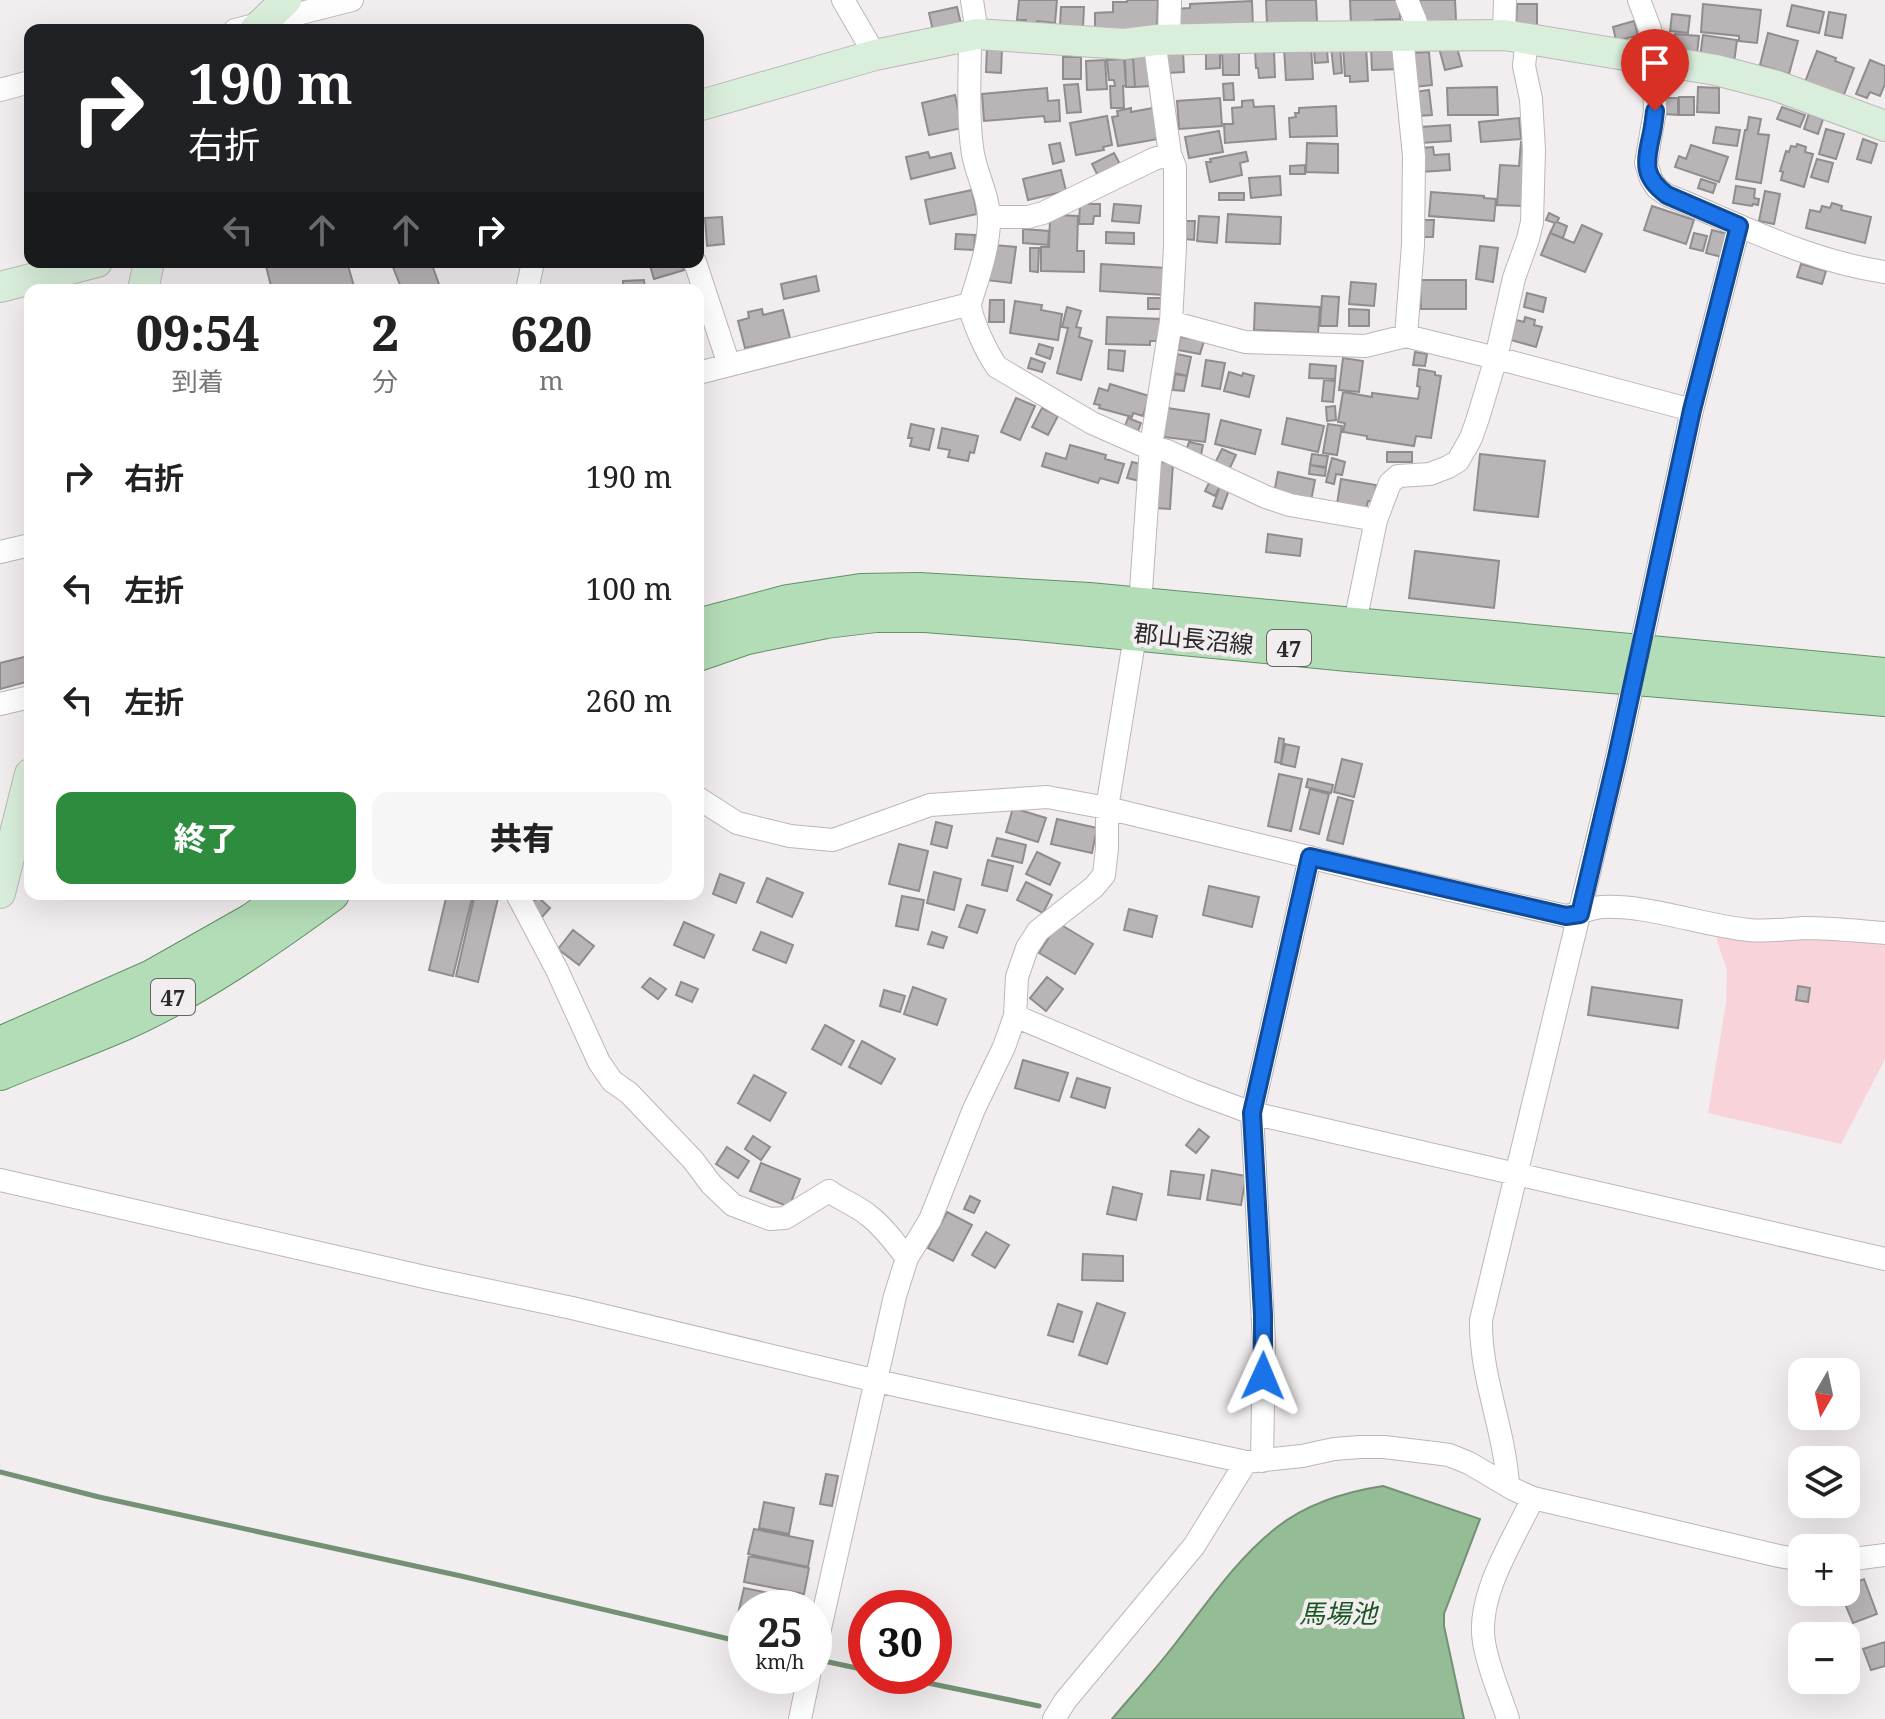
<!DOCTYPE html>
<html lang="ja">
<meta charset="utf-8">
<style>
:root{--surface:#fff;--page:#f6f6f6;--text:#222;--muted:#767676;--accent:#2e8c3e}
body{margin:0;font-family:"Noto Serif","Noto Sans JP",serif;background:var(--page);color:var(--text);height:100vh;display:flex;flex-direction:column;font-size:30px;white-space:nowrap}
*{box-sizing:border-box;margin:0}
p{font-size:26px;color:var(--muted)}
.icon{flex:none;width:44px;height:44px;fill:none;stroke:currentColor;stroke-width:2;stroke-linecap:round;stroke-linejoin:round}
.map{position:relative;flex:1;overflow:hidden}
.details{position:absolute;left:24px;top:284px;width:680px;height:616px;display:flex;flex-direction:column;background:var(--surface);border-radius:16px;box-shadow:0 8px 32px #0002}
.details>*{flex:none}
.banner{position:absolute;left:24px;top:24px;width:680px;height:244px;border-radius:16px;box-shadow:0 8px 32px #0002;background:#202124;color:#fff;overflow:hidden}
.needle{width:52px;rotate:189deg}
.fabs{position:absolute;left:1788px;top:1358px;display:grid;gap:16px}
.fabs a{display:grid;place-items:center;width:72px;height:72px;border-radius:16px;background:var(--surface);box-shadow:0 8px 32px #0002;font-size:40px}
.speed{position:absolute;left:728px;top:1590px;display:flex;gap:16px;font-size:40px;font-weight:700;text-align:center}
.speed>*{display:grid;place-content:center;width:104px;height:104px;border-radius:50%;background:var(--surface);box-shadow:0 8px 32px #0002;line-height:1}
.speed small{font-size:20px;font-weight:400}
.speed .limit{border:12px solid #d22;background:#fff;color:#111}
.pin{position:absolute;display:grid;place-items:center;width:68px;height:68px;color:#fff;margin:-82px -34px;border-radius:50% 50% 50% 0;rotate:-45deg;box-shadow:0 0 8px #0007}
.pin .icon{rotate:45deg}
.me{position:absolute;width:88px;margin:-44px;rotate:1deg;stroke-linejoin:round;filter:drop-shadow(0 0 6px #0008)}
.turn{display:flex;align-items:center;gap:28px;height:168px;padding:0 32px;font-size:36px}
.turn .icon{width:104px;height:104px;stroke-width:2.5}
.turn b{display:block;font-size:56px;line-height:68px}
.lanes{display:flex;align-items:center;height:76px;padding:0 32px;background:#0003;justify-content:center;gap:40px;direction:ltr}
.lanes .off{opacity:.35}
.eta{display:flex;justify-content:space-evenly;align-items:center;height:136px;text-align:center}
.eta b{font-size:48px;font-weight:800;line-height:56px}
.button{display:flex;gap:16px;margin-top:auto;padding:16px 32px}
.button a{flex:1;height:92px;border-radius:16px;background:var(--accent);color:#fff;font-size:32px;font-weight:800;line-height:92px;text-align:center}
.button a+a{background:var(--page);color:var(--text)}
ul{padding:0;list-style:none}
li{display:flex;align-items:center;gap:24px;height:112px;padding:0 32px}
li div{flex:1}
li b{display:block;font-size:30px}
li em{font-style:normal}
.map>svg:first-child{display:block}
.green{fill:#f8d3da}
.water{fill:#94bd96;stroke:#749175;stroke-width:2}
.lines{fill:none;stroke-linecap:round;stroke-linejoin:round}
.stream{stroke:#749175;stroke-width:5}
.building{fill:#b9b4b5;stroke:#918d8e;stroke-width:2}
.street-casing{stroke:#bcb7b8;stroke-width:24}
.secondary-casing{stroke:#bcb7b8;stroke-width:32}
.primary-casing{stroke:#639066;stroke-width:36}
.street{stroke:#fff;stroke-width:22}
.secondary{stroke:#d9eedb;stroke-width:30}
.primary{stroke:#b3ddb7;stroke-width:34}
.route-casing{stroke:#114b97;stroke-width:20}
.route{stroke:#1a73e8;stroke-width:14}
.labels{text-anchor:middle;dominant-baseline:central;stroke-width:8;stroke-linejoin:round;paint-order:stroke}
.shield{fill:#f2edee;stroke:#676464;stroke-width:2}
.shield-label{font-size:22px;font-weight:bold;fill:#2b2929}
.street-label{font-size:24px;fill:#2b2929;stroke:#f2edee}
.water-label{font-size:26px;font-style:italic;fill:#195623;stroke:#f2edee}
</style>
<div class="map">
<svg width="1885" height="1719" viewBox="0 0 1885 1719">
<rect width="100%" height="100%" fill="#f2edee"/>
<path class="green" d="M1716,928L1885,939V1059L1841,1144L1708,1113L1726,1003L1727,970L1717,941Z"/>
<path class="water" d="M1383,1486L1480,1519L1444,1614V1626L1464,1719H1112C1133,1694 1155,1670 1175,1644C1205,1606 1237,1558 1276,1528C1306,1504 1344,1492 1383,1486Z"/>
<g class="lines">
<path class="stream" d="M0,1472L99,1497L461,1576L746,1643
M819,1660L866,1670
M894,1676L1039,1706"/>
</g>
<path class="building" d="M1019,0H1057L1055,23L1037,21V26L1025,25L1026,20H1017Z
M1127,0H1158L1157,26L1095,32V13L1113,12V2H1127Z
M1266,0H1316L1317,22L1267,24Z
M1350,0H1400V19L1375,20V25H1351Z
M1420,0H1455L1456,20L1423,22Z
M1252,1L1253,28L1175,30L1174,9L1190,8V4Z
M1517,4H1537V25H1516Z
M1703,4L1761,10L1757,43L1739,41V36L1701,32Z
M1792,5L1824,12L1819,33L1787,26Z
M957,7L961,24L933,31L929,13Z
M1061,7H1084L1083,27H1060Z
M1829,12L1846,15L1842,38L1825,35Z
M1672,14L1690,16L1688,33L1670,31Z
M1634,21L1638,36L1616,40L1613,27Z
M1768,33L1798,41L1789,74L1760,65Z
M1675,34L1699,36L1697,54L1678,52L1679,47H1674Z
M1703,35L1737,40L1734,63L1700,57Z
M1456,44L1462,66L1445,70L1439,48Z
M1311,46L1313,79L1286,80L1284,48Z
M1340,46L1342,73L1334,74L1331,47Z
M1366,46L1368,81L1350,82V76H1345L1343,47Z
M1401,46L1402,69L1372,70L1371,48Z
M987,48L1002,49L1001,73L986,72Z
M1239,49V75H1223L1222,50Z
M1327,50L1328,62L1315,63L1314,51Z
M1183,51L1184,72L1167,73L1165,52Z
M1206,51H1220V68L1206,69Z
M1255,51H1274L1275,77L1259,78L1258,68H1256Z
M1817,51L1836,58L1835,61L1854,68L1843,97L1805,82Z
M1429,52L1432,85L1414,87L1411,53Z
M1149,56L1151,86L1135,87L1133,57Z
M1063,57H1081V79H1063Z
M1124,59L1126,86H1123L1124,108H1111L1110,86H1115L1114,80H1109L1107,60Z
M1125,59H1133L1135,87H1126Z
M1105,60L1107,89L1087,90L1086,61Z
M1870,60L1885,66V84L1880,96L1870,92L1867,98L1856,94Z
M1233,83L1234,100H1224L1223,84Z
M1078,84L1081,112L1067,113L1064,85Z
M1497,87L1498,115H1448L1447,88Z
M1698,87L1719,88V113L1697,112Z
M1047,88L1048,101L1059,100L1060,121L1045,122L1044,116L984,121L982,94Z
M1429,90L1432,115L1417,116L1414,92Z
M955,95L962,128L929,135L922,103Z
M1679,97H1694V115H1679Z
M1220,98L1222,126L1179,129L1177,101Z
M1664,98H1678V115L1664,114Z
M1253,100L1254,107L1274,106L1276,139L1225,143L1224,124H1233L1232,108L1242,107V101Z
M1336,106L1337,136L1290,137L1289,118L1296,117L1295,113H1299V108Z
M1782,107L1805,115L1800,127L1777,119Z
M1131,108V112L1153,108L1158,139L1118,146L1112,117L1118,116L1117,111Z
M1809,113L1823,119L1818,134L1804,129Z
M1107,116L1112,145L1103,147L1104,150L1076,155L1070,123Z
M1749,117L1761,119L1758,134L1769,135L1761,183L1736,179L1745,130H1747Z
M1519,118L1521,139L1481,142L1479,122Z
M1450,125L1451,141L1421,143L1420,127Z
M1716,127L1740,130L1737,146L1713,143Z
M1826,129L1844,134L1836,159L1819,154Z
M1219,131L1223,152L1189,158L1185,137Z
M1863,139L1877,144L1871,163L1857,159Z
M1521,142L1527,143L1522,206L1497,205L1500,165L1519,166Z
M1060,143L1064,161L1053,164L1049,145Z
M1307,143L1338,144V173L1306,172Z
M1797,144L1806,147L1805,152L1813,154L1804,187L1781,180L1783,172L1780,171L1786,151L1789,152L1791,146L1796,147Z
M1691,145L1728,157L1719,182L1675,167L1679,156L1686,159Z
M1433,147L1434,155L1449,154L1450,170L1421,172L1420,148Z
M928,152L930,158L951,153L955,168L911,179L906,157Z
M1246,152L1248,161L1240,163L1242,175L1210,182L1206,162H1211L1210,159Z
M1114,153L1121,166L1099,178L1092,164Z
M1817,159L1833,163L1828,182L1811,177Z
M1305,165V174H1290V166Z
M1061,170L1066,191L1028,200L1023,179Z
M1280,176L1281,195L1251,198L1249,178Z
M1701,179L1716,184L1713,193L1698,188Z
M1736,186L1755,189L1754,198L1759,199L1758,205L1753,204L1752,206L1733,203Z
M972,190L977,214L930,224L925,200Z
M1765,191L1780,194L1774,224L1759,221Z
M1431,192L1484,196V198L1496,199L1494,221L1429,216Z
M1219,193H1244V200H1219Z
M1832,203L1842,206L1841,210L1871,217L1865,243L1806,228L1810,210L1820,212L1822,206L1830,208Z
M1080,204H1100V216H1094L1093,224H1079Z
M1114,204L1141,206L1139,223L1112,221Z
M1652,206L1694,220L1686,244L1644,230Z
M1549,213L1559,218L1557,222L1567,226L1563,238L1550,233L1555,223L1546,220Z
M1228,214L1281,217L1280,244L1226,242Z
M1057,215L1078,216L1077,251H1084V272L1041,271V247H1049L1050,218Z
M1199,216L1219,217L1217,243L1197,241Z
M722,217L724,244L707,246L705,218Z
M1423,220H1434L1433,237H1423Z
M1186,221H1195L1194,240L1185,239Z
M1582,225L1602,234L1585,272L1541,255L1550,233L1574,243Z
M1023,229L1049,231L1048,245L1023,243Z
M1712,230L1728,234L1722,257L1706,253Z
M1106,232L1134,233V244L1106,243Z
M1694,233L1707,236L1703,251L1690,248Z
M956,234L975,235L974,250L955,249Z
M994,245L1016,247L1011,283L986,280Z
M1480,246L1498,248L1493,282L1476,279Z
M1030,248H1039L1038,272L1030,271Z
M265,262H347L355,290H272Z
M391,262H431L441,290H402Z
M649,262H681L684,270L654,279Z
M1101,264L1166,268L1164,295L1100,291Z
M1801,264L1826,271L1822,284L1797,277Z
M816,276L819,291L784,299L781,284Z
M644,280L645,290H623V281Z
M1420,280H1466V309H1421Z
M1351,282L1376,284L1374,306L1349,304Z
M1527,293L1546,298L1543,312L1524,307Z
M1322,296L1339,297L1337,326H1320Z
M1148,298H1164V309H1148Z
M990,300H1004V322H989Z
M1015,301L1042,305L1041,310L1062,314L1058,340L1010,333Z
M1255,303L1320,307L1318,333L1254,330Z
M1067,307L1081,311L1076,327L1081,328L1079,337L1092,341L1081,380L1057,373L1068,328L1062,327Z
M762,309L763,315L783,310L790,338L745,348L738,321L749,318L748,312Z
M1349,309L1369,310V326H1349Z
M1107,317L1162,319L1161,341H1150V345L1106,344Z
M1525,317L1535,320L1534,325L1542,327L1536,347L1511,340L1516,320L1524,322Z
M1180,337L1204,341L1200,354L1178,350Z
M1039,344L1053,348L1050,359L1036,354Z
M1109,350L1125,351L1123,371L1108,369Z
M1415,352L1427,354L1425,366L1413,365Z
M1177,354L1191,357L1187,376L1174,373Z
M1031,358L1045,363L1042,372L1028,368Z
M1343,358L1363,361L1359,392L1339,390Z
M1206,360L1225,363L1220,389L1202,386Z
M1310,364L1336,366L1335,379L1309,378Z
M1419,369L1435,372V375L1441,376L1431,438L1416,436L1414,446L1367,439V436L1343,432L1345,423L1338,422L1343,392L1372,397V393L1418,399L1420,387L1417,386Z
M1229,372L1242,376L1243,373L1254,376L1249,397L1224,391Z
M1175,374L1187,376L1184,391L1173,390Z
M1324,380L1335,381L1333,402L1322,401Z
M1110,384L1149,396L1143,416L1133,413L1132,417L1099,408L1100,405L1094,404L1099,388L1108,391Z
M1016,398L1035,406L1020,440L1001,432Z
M1335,406L1336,420L1327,421L1326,407Z
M1042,408L1058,416L1048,435L1032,427Z
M1167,408L1209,414L1205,442L1163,437Z
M1128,418L1141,423L1138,431L1125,426Z
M1287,418L1324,426L1318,452L1282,444Z
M1221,420L1261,430L1255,454L1215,444Z
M911,424L934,429L929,450L910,446L912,438H908Z
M1328,424L1342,426L1337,455L1323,453Z
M942,428L978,436L974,453L970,452L968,461L948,457L950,450L938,448Z
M1189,442L1203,445L1201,455L1186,451Z
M1070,445L1106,455L1105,459L1124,464L1118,483L1100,478L1098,483L1042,466L1046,453L1066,459Z
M1222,449L1236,455L1228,472L1214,465Z
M1387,452H1412V462H1387Z
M1312,454L1328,456L1326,467L1310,465Z
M1480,454L1545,461L1538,517L1474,510Z
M1332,458L1345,462L1342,475L1336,474L1334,484L1326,482Z
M1132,462L1144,465L1140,481L1127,478Z
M1159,462L1173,463L1170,509L1155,508Z
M1310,465L1326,468L1325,476L1309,474Z
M1278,472L1315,480L1311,501L1274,493Z
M1341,479L1376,485L1374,502L1368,501L1366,509L1337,504Z
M1210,481L1220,486L1215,496L1205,491Z
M1220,486L1229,490L1222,509L1213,506Z
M1268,534L1302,539L1300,556L1266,552Z
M1415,551L1499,561L1494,608L1409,598Z
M28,656L30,681L0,689V663Z
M1279,738L1284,739L1281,763L1275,762Z
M1285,744L1299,747L1295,767L1281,764Z
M1342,759L1362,764L1354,797L1334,792Z
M1279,774L1302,779L1291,831L1268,826Z
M1308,779L1333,785L1331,793L1306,787Z
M1310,789L1329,794L1319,834L1300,829Z
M1338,797L1353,801L1343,844L1327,840Z
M1013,808L1046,818L1038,842L1006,832Z
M1057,819L1097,828L1092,853L1051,844Z
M936,822L952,826L947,848L931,844Z
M997,838L1026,845L1022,863L992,856Z
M899,844L928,851L919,891L889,884Z
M1037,852L1060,863L1050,885L1026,874Z
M988,860L1013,866L1007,891L982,885Z
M934,872L961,879L954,910L927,903Z
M720,874L744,883L736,903L713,894Z
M767,878L803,893L792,917L757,902Z
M1026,882L1052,895L1043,913L1017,900Z
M1209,886L1259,897L1252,927L1203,915Z
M447,894H473L453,976L429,970Z
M475,894H499L478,982L456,976Z
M902,896L924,900L918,930L896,926Z
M538,897L550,908L542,917L530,905Z
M967,905L985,910L977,933L959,927Z
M1129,909L1157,916L1152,937L1124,930Z
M684,922L714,935L704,958L674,945Z
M1058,923L1093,944L1075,974L1039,953Z
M573,930L594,946L579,965L558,949Z
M761,932L793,945L786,963L753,950Z
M932,932L947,937L943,948L928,944Z
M1047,977L1063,989L1046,1011L1030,998Z
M650,978L666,989L658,999L642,987Z
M681,982L698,989L692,1002L676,995Z
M1798,986L1810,988L1808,1002L1796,1000Z
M913,987L946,999L937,1025L904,1014Z
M1592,987L1682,1000L1678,1028L1588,1015Z
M884,990L905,996L900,1012L880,1006Z
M825,1025L854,1041L841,1065L812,1049Z
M862,1041L895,1059L881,1084L849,1067Z
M1023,1060L1068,1073L1059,1101L1015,1088Z
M754,1075L786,1093L770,1121L738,1103Z
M1077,1078L1110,1088L1105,1108L1071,1097Z
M1199,1129L1209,1137L1196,1153L1186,1145Z
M753,1136L770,1147L761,1160L745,1149Z
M727,1147L749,1161L738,1178L716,1164Z
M761,1163L800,1179L789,1207L750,1191Z
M1212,1170L1246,1176L1241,1205L1207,1200Z
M1171,1171L1204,1175L1200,1199L1168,1195Z
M1113,1187L1142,1194L1136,1220L1107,1214Z
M970,1196L980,1201L974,1213L964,1209Z
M947,1212L972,1225L953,1261L928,1248Z
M986,1232L1009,1245L995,1268L972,1255Z
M1083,1254L1123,1256V1281L1082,1280Z
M1097,1303L1125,1313L1107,1364L1079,1355Z
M1058,1304L1082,1312L1073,1342L1048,1335Z
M826,1474L838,1476L832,1506L820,1504Z
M764,1502L794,1508L789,1534L759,1528Z
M754,1529L813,1541L808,1567L748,1554Z
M749,1556L809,1568L804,1594L744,1582Z
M1864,1579L1877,1614L1853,1623L1840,1592H1846V1586Z
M744,1588L803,1600L802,1608H746V1615L738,1614Z
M1885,1642V1666L1871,1670L1863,1649Z"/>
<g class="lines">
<defs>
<path id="street" d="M843,0L875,55
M972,0L977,34
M1407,0L1416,22L1419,36
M1639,0L1650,29L1653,51L1655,111L1646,163L1651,179L1657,188L1667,195C1739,224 1807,261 1885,272
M235,30L352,0
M1504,35L1505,0
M970,36C970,75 967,116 973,154C977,176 989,196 989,220C989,248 978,277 970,304C971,320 987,353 997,367L1092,423L1142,445L1167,451L1266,497L1290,505L1376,520L1390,483L1398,476L1430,474L1448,467L1458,461L1471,438L1478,418L1496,358L1514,278L1528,239L1532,222L1534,150L1531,99L1524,66L1527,38
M1402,36L1414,156L1413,245L1406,336
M1169,40L1170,0
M0,90L30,82
M989,217H1028L1043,213L1154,159L1170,154
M695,262L729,365
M527,290L533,262
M1171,322L1245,342L1365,346L1406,336L1496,358L1692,410
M698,373L970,304
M0,552L30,545
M1352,637L1376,520
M0,704L30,697
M698,798L737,823L790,836L833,840L930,805L1047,797L1107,808L1374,873L1566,916C1579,914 1589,908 1602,907C1651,905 1699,925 1749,930C1767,932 1786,929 1804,928C1831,928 1858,931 1885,933
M517,894L557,970L599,1062L612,1081L629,1093L693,1160L711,1184L733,1205L770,1219L785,1218L829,1191C841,1200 856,1205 868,1215C883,1226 895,1243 907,1258
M1015,1016L1193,1091L1252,1113L1885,1259
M0,1180L429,1278L572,1308L877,1381L1246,1462L1302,1456L1334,1449L1360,1447H1384L1434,1453L1449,1455L1469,1463L1513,1489L1533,1498L1779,1556L1802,1560
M1262,1461L1264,1342L1252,1113L1310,857
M1508,1486C1505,1430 1480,1377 1481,1320L1617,757L1692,410L1739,226
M1846,1560L1885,1555
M814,1655L895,1296L907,1258L930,1220L974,1109L1004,1047L1015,1016L1017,977L1027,948L1038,931L1094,887L1104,875L1107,848V808L1140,605L1151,446L1171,322L1175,247V167L1170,154L1156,54V40
M800,1719L809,1676
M1054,1719L1065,1701L1194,1546L1246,1462
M1508,1719C1500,1694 1488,1668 1484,1642C1476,1595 1514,1539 1533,1498"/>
<path id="secondary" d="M255,30L286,0
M698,106L875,55L977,34L1124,44L1156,40L1281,37L1504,35L1716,70L1777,86L1885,126
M0,287L97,262
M143,290L149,262
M0,893L30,774"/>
<path id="primary" d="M698,626L788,602L861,591L919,590L1089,600L1885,675
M698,654L747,637L826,621L876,615H925L1016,622L1348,654L1885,699
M0,1044L152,977L251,921L290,894
M0,1073C41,1056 83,1041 124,1023C196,991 269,940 332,894"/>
</defs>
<use href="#street" class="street-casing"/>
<use href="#secondary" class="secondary-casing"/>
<use href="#primary" class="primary-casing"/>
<use href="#street" class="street"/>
<use href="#secondary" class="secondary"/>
<use href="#primary" class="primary"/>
</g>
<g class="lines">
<defs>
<path id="route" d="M1263,1376V1315L1252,1113L1310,857L1566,916L1580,914L1617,757L1692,410L1739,226L1667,195C1643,177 1645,164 1651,137C1653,129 1654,120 1655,111"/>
</defs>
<use href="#route" class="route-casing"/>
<use href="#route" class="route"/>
</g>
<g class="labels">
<g class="shield">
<rect x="1267" y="630" width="44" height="36" rx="6"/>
<rect x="151" y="979" width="44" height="36" rx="6"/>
</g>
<g class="shield-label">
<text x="1289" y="648">47</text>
<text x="173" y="997">47</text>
</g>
<g class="street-label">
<text transform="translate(1194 638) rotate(6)">郡山長沼線</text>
</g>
<g class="water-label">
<text x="1338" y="1613">馬場池</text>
</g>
</g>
</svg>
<div class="fabs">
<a><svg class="needle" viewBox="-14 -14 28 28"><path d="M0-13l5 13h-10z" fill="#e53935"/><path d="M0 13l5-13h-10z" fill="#767676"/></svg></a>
<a><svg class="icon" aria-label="layers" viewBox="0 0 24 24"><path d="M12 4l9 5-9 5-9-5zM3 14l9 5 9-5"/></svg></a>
<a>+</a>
<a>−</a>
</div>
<div class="speed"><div>25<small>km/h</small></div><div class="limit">30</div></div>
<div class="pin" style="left:1655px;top:111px;background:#d93025"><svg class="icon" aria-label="arrive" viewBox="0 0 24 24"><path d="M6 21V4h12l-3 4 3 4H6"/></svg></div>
<svg class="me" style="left:1263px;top:1376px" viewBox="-20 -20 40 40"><path d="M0-17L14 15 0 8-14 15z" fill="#1a73e8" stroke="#fff" stroke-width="4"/></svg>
<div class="banner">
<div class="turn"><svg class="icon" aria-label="right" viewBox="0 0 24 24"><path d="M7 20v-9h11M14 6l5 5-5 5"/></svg><div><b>190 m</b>右折</div></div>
<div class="lanes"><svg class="icon off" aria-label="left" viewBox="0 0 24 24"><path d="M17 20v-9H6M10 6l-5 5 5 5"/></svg><svg class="icon off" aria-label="ahead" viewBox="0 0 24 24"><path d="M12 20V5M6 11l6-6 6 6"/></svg><svg class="icon off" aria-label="ahead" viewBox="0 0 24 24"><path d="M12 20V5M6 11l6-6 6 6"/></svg><svg class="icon" aria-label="right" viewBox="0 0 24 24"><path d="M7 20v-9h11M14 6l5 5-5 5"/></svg></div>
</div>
<section class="details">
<div class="eta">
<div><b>09:54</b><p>到着</p></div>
<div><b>2</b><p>分</p></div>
<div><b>620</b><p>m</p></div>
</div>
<ul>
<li><svg class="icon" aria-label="right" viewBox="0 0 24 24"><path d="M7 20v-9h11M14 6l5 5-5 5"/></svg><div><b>右折</b></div><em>190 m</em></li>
<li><svg class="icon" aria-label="left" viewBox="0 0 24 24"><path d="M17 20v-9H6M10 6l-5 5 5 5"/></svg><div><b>左折</b></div><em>100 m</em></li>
<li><svg class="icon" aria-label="left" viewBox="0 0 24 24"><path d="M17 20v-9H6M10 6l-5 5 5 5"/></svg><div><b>左折</b></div><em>260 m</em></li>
</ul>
<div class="button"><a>終了</a><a>共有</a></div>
</section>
</div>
